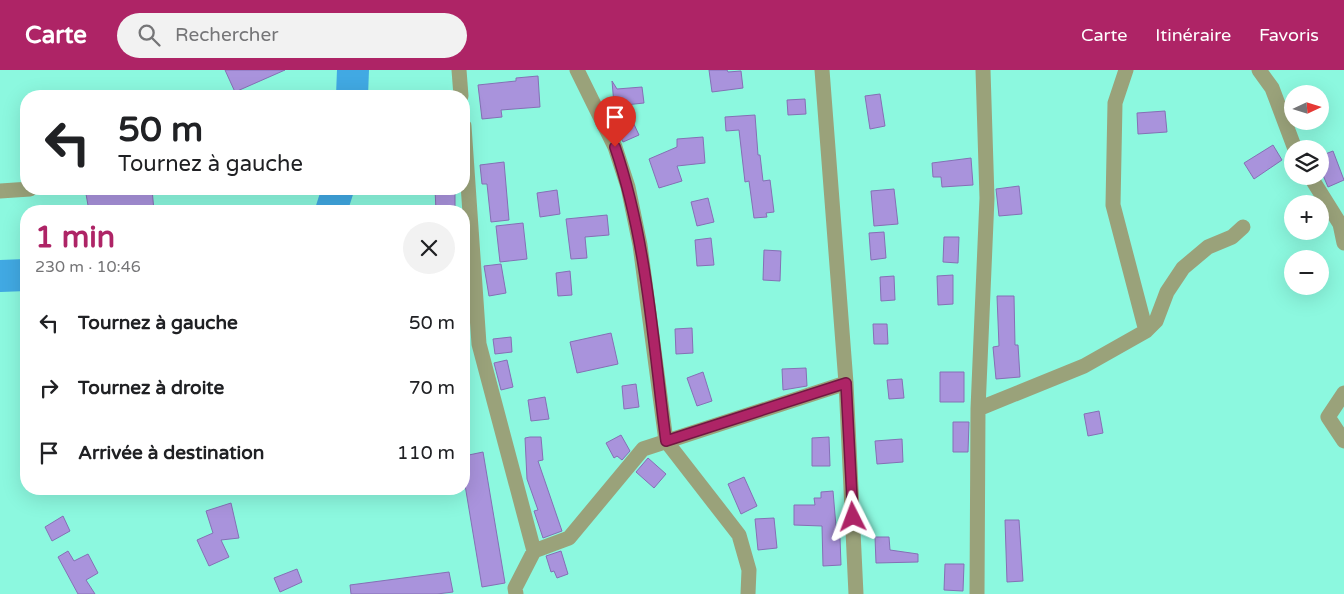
<!DOCTYPE html>
<html lang="fr">
<meta charset="utf-8">
<style>
:root{--surface:#fff;--page:#f2f2f2;--text:#202124;--muted:#757577;--accent:#ae2466}
body{margin:0;font-family:"Varela Round",sans-serif;background:var(--page);color:var(--text);height:100vh;display:flex;flex-direction:column;font-size:19px;white-space:nowrap}
*{box-sizing:border-box;margin:0}
p{font-size:16px;color:var(--muted)}
.icon{flex:none;width:28px;height:28px;fill:none;stroke:currentColor;stroke-width:2;stroke-linecap:round;stroke-linejoin:round}
.map{position:relative;flex:1;overflow:hidden}
.side{position:absolute;left:20px;top:135px;width:450px;height:290px;display:flex;flex-direction:column;background:var(--surface);border-radius:20px;box-shadow:0 5px 20px #0002}
.side>*{flex:none}
.hud{position:absolute;left:20px;top:20px;width:450px;height:105px;border-radius:20px;box-shadow:0 5px 20px #0002;background:#fff;color:var(--text);overflow:hidden}
.needle{width:32px;rotate:86deg}
.buttons{position:absolute;left:1284px;top:15px;display:grid;gap:10px}
.buttons a{display:grid;place-items:center;width:45px;height:45px;border-radius:50%;background:var(--surface);box-shadow:0 5px 20px #0002;font-size:25px}
.pin{position:absolute;display:grid;place-items:center;width:42px;height:42px;color:#fff;margin:-51px -21px;border-radius:50% 50% 50% 0;rotate:-45deg;box-shadow:0 0 5px #0007}
.pin .icon{rotate:45deg}
.me{position:absolute;width:55px;margin:-28px;rotate:357deg;stroke-linejoin:round;filter:drop-shadow(0 0 4px #0008)}
.turn{display:flex;align-items:center;gap:18px;height:105px;padding:0 15px;font-size:22px}
.turn .icon{width:65px;height:65px;stroke-width:2.5}
.turn b{display:block;font-size:35px;line-height:42px}
.round{display:grid;place-items:center;flex:none;width:52px;height:52px;border-radius:26px;background:var(--page)}
.overview{display:flex;align-items:center;justify-content:space-between;height:85px;padding:0 15px}
h1{font-size:30px;font-weight:700;line-height:38px;color:var(--accent)}
ul{padding:0;list-style:none}
li{display:flex;align-items:center;gap:15px;height:65px;padding:0 15px}
li div{flex:1}
li b{display:block;font-size:19px}
li em{font-style:normal}
header{display:flex;align-items:center;gap:30px;box-sizing:border-box;height:70px;padding:0 25px;background:var(--accent);color:#fff}
header strong{font-size:24px}
nav{display:flex;gap:28px;margin-inline-start:auto;font-size:18px}
.search{width:350px;height:45px;background:var(--page);display:flex;align-items:center;gap:12px;box-sizing:border-box;padding:0 18px;border-radius:28px;color:var(--muted);font-size:19px}
.map>svg:first-child{display:block}
.lines{fill:none;stroke-linecap:round;stroke-linejoin:round}
.river{stroke:#41a9e3;stroke-width:32}
.building{fill:#a993dc;stroke:#8570b5}
.minor{stroke:#9aa27a;stroke-width:15}
.route-casing{stroke:#711742;stroke-width:12}
.route{stroke:#ae2466;stroke-width:9}
</style>
<header>
<strong>Carte</strong>
<div class="search"><svg class="icon" aria-label="search" viewBox="0 0 24 24"><circle cx="10" cy="10" r="6"/><path d="M15 15l6 6"/></svg>Rechercher</div>
<nav><a>Carte</a><a>Itinéraire</a><a>Favoris</a></nav>
</header>
<div class="map">
<svg width="1344" height="524" viewBox="0 0 1344 524">
<rect width="100%" height="100%" fill="#8cf8df"/>
<g class="lines">
<path class="river" d="M352,26L353,0
M331,141L338,119
M0,206L26,205"/>
</g>
<path class="building" d="M225,0H285L235,22Z
M709,0H727L728,2L741,1L743,18L712,22Z
M538,6L540,37L501,40L502,47L482,49L478,15L516,11V8Z
M612,11L617,19L642,17L644,33L625,35L639,65L623,72L616,58Z
M880,24L885,56L870,59L865,26Z
M805,29L806,44L788,45L787,30Z
M1165,41L1167,62L1138,64L1137,43Z
M755,45L758,85H760L763,111L770,110L774,142L766,143L767,147L754,148L749,111L745,112L739,60L726,61L725,47Z
M703,67L705,93L677,96L682,111L659,118L649,89L677,77V69Z
M1273,75L1282,90L1254,109L1244,93Z
M1333,81L1344,110L1328,117L1320,98V86Z
M971,88L973,115L942,117L941,107H933L932,93Z
M504,92L509,150L491,152L487,114H482L480,95Z
M1019,116L1022,144L999,146L996,119Z
M113,119H152L154,141H89L86,124Z
M435,119H455V141H436Z
M894,119L898,154L874,156L871,121Z
M557,120L560,144L540,147L537,123Z
M708,128L714,152L697,156L691,132Z
M607,145L609,165L585,167L587,188L571,189L566,149Z
M523,153L527,189L500,192L496,156Z
M884,162L886,188L871,190L869,163Z
M944,167H959L958,193L943,192Z
M711,168L714,195L697,196L695,170Z
M764,180L781,181L780,211L763,210Z
M501,194L506,223L489,226L484,196Z
M570,201L572,225L558,226L556,203Z
M953,205V234L938,235L937,206Z
M894,206L895,230L881,231L880,207Z
M997,226H1014L1015,275H1018L1020,307L996,309L993,277L999,276Z
M873,254H887L888,274H874Z
M692,258L693,283L676,284L675,259Z
M611,263L618,294L577,303L570,272Z
M511,267L512,282L495,284L493,269Z
M507,290L513,317L501,320L494,293Z
M806,298L807,316L783,320L782,299Z
M703,302L712,331L697,336L687,308Z
M940,302H964V332H940Z
M902,309L904,328L889,329L887,310Z
M636,314L639,337L624,339L622,316Z
M545,327L549,349L531,351L528,330Z
M1099,341L1103,363L1088,366L1084,344Z
M953,352H969L968,382H953Z
M621,365L630,381L622,390L617,386L614,388L606,373Z
M530,367H541L543,390L538,391L562,461L543,468L534,441L538,440L527,409L525,368Z
M829,367L830,396H812V368Z
M902,369L903,392L877,394L875,371Z
M483,382L505,513L482,517L464,409V386Z
M648,388L666,404L654,418L636,402Z
M744,407L757,436L741,444L728,414Z
M833,421L837,468H840L841,495L823,496L822,456L794,455V435H815L814,428H821V422Z
M231,433L239,468L221,470L229,487L209,496L197,470L213,463L206,441Z
M63,446L70,461L52,471L45,457Z
M774,448L777,478L758,480L755,449Z
M1005,450H1019L1023,511L1007,512Z
M875,467H889L890,480L918,484V492L876,493Z
M68,481L74,491L88,484L98,503L86,510L95,524H78L58,487Z
M561,481L568,504L557,508L554,501L551,502L546,486Z
M945,494H964L963,521L944,520Z
M297,499L302,512L280,522L274,508Z
M449,502L453,522L437,524H351L350,515Z"/>
<g class="lines">
<path class="minor" d="M459,0L461,26
M577,0L615,77L628,117L640,175L666,371L739,465L749,500L748,524
M822,0L846,313L856,524
M1126,0L1115,33L1113,135L1146,261
M1259,0L1272,18L1295,79
M464,56L479,274L534,481L515,518L516,524
M1310,106L1340,154L1344,173
M0,121L30,119
M1344,323L1328,347L1344,371
M978,339L1084,296L1146,261L1156,251L1167,222L1183,198L1208,177L1232,167L1243,157
M534,481L569,468L643,379L846,313
M977,524L978,339L987,128L983,0"/>
</g>
<g class="lines">
<defs>
<path id="route" d="M615,77C647,171 653,273 666,371L846,313L853,447"/>
</defs>
<use href="#route" class="route-casing"/>
<use href="#route" class="route"/>
</g>
</svg>
<div class="buttons">
<a><svg class="needle" viewBox="-14 -14 28 28"><path d="M0-13l5 13h-10z" fill="#e53935"/><path d="M0 13l5-13h-10z" fill="#757577"/></svg></a>
<a><svg class="icon" aria-label="layers" viewBox="0 0 24 24"><path d="M12 4l9 5-9 5-9-5zM3 14l9 5 9-5"/></svg></a>
<a>+</a>
<a>−</a>
</div>
<div class="pin" style="left:615px;top:77px;background:#d93025"><svg class="icon" aria-label="arrive" viewBox="0 0 24 24"><path d="M6 21V4h12l-3 4 3 4H6"/></svg></div>
<svg class="me" style="left:853px;top:447px" viewBox="-20 -20 40 40"><path d="M0-17L14 15 0 8-14 15z" fill="#ae2466" stroke="#fff" stroke-width="4"/></svg>
<div class="hud">
<div class="turn"><svg class="icon" aria-label="left" viewBox="0 0 24 24"><path d="M17 20v-9H6M10 6l-5 5 5 5"/></svg><div><b>50 m</b>Tournez à gauche</div></div>
</div>
<section class="side">
<div class="overview"><div><h1>1 min</h1><p>230 m · 10:46</p></div><a class="round"><svg class="icon" aria-label="close" viewBox="0 0 24 24"><path d="M6 6l12 12M18 6L6 18"/></svg></a></div>
<ul>
<li><svg class="icon" aria-label="left" viewBox="0 0 24 24"><path d="M17 20v-9H6M10 6l-5 5 5 5"/></svg><div><b>Tournez à gauche</b></div><em>50 m</em></li>
<li><svg class="icon" aria-label="right" viewBox="0 0 24 24"><path d="M7 20v-9h11M14 6l5 5-5 5"/></svg><div><b>Tournez à droite</b></div><em>70 m</em></li>
<li><svg class="icon" aria-label="arrive" viewBox="0 0 24 24"><path d="M6 21V4h12l-3 4 3 4H6"/></svg><div><b>Arrivée à destination</b></div><em>110 m</em></li>
</ul>
</section>
</div>
